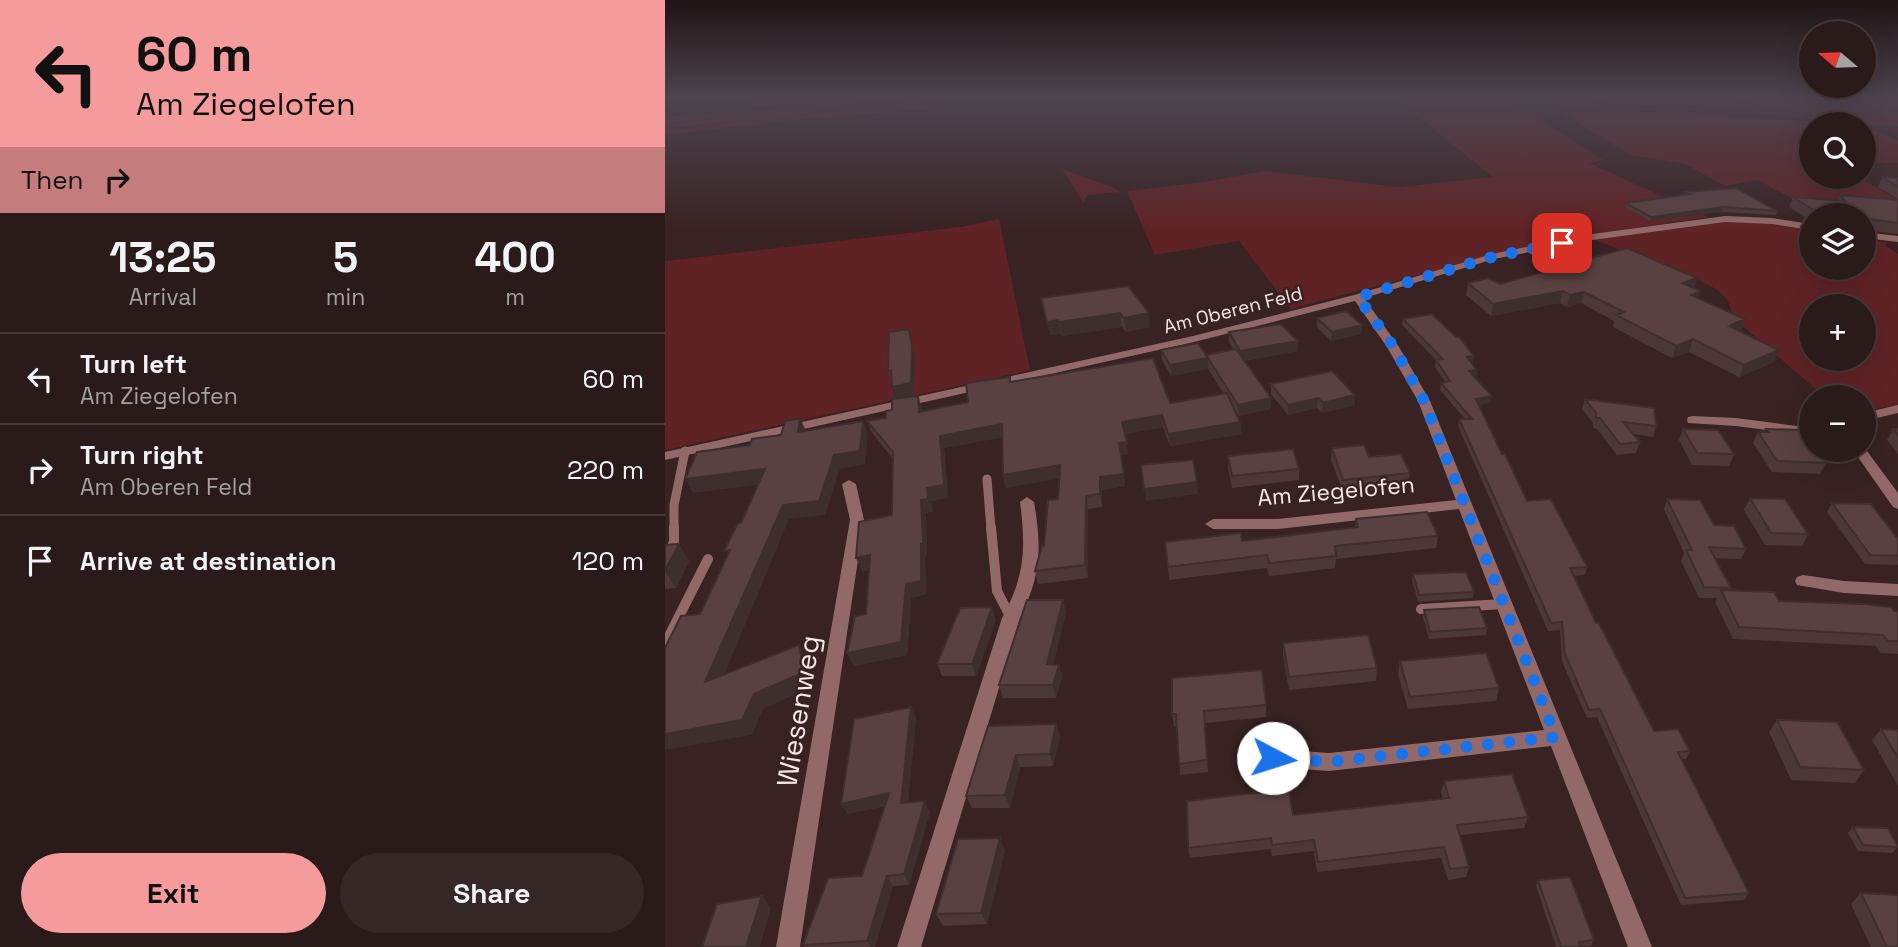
<!DOCTYPE html>
<meta charset="utf-8">
<style>
:root{--surface:#2a1a1a;--page:#362727;--text:#f1f3f6;--muted:#a5a1a2;--line:#463839;--accent:#f59b9b}
body{margin:0;font-family:"Space Grotesk",sans-serif;background:var(--page);color:var(--text);height:100vh;display:flex;flex-direction:column;font-size:26px;white-space:nowrap}
*{box-sizing:border-box;margin:0}
p{font-size:23px;color:var(--muted)}
.icon{flex:none;width:38px;height:38px;fill:none;stroke:currentColor;stroke-width:2;stroke-linecap:round;stroke-linejoin:round}
.map{position:relative;flex:1;overflow:hidden}
.sheet{display:flex;flex-direction:column;background:var(--surface);width:665px}
.sheet>*{flex:none}
.banner{background:#f59b9b;color:#111;overflow:hidden}
.needle{width:46px;rotate:289deg}
.buttons{position:absolute;left:1134px;top:21px;display:grid;gap:14px}
.buttons a{display:grid;place-items:center;width:77px;height:77px;border-radius:50%;background:var(--surface);box-shadow:0 7px 28px #0002,0 0 0 2px var(--line);font-size:35px}
.pin{position:absolute;display:grid;place-items:center;width:60px;height:60px;color:#fff;margin:-30px;border-radius:14px;box-shadow:0 4px 10px #0006}
.me{position:absolute;width:77px;margin:-38px;rotate:95deg;stroke-linejoin:round;filter:drop-shadow(0 0 5px #0008)}
.turn{display:flex;align-items:center;gap:24px;height:147px;padding:0 21px;font-size:32px}
.turn .icon{width:91px;height:91px;stroke-width:2.5}
.turn b{display:block;font-size:49px;line-height:60px}
.then{display:flex;align-items:center;height:66px;padding:0 21px;background:#0003;gap:14px;font-size:26px}
.eta{display:flex;justify-content:space-evenly;align-items:center;height:119px;text-align:center}
.eta b{font-size:42px;font-weight:600;line-height:49px}
.action{display:flex;gap:14px;margin-top:auto;padding:14px 21px}
.action a{flex:1;height:80px;border-radius:42px;background:var(--accent);color:#111;font-size:28px;font-weight:600;line-height:80px;text-align:center}
.action a+a{background:var(--page);color:var(--text)}
ul{padding:0;list-style:none}
li{display:flex;align-items:center;gap:21px;height:91px;padding:0 21px;border-top:2px solid var(--line)}
li div{flex:1}
li b{display:block;font-size:26px}
li em{font-style:normal}
main{display:flex;flex:1;min-height:0}
.map>svg:first-child{display:block}
.green{fill:#5f2326;fill-rule:evenodd}
.lines{fill:none;stroke-linecap:round;stroke-linejoin:round}
.lane-far1{stroke:#926968;stroke-width:9}
.lane{stroke:#926968;stroke-width:10}
.street{fill:#926968;fill-rule:evenodd}
.wall{fill:#4d3838}
.shaded-wall{fill:#3e2e2e}
.building{fill:#594141;stroke:#3e2e2e;stroke-width:2}
.route{stroke:#1a73e8;stroke-width:12;stroke-dasharray:0 21.6}
.labels{text-anchor:middle;dominant-baseline:central;stroke-width:5;stroke-linejoin:round;paint-order:stroke}
.far-street-label{font-size:19px;fill:#f8e8e8;stroke:#382222}
.street-label{font-size:23px;fill:#f8e8e8;stroke:#382222}
.near-street-label{font-size:28px;fill:#f8e8e8;stroke:#382222}
</style>
<main>
<section class="sheet">
<div class="banner">
<div class="turn"><svg class="icon" aria-label="left" viewBox="0 0 24 24"><path d="M17 20v-9H6M10 6l-5 5 5 5"/></svg><div><b>60 m</b>Am Ziegelofen</div></div>
<div class="then">Then<svg class="icon" aria-label="right" viewBox="0 0 24 24"><path d="M7 20v-9h11M14 6l5 5-5 5"/></svg></div>
</div>
<div class="eta">
<div><b>13:25</b><p>Arrival</p></div>
<div><b>5</b><p>min</p></div>
<div><b>400</b><p>m</p></div>
</div>
<ul>
<li><svg class="icon" aria-label="left" viewBox="0 0 24 24"><path d="M17 20v-9H6M10 6l-5 5 5 5"/></svg><div><b>Turn left</b><p>Am Ziegelofen</p></div><em>60 m</em></li>
<li><svg class="icon" aria-label="right" viewBox="0 0 24 24"><path d="M7 20v-9h11M14 6l5 5-5 5"/></svg><div><b>Turn right</b><p>Am Oberen Feld</p></div><em>220 m</em></li>
<li><svg class="icon" aria-label="arrive" viewBox="0 0 24 24"><path d="M6 21V4h12l-3 4 3 4H6"/></svg><div><b>Arrive at destination</b></div><em>120 m</em></li>
</ul>
<div class="action"><a>Exit</a><a>Share</a></div>
</section>
<div class="map">
<svg width="1233" height="947" viewBox="0 0 1233 947">
<rect width="100%" height="100%" fill="#382222"/>
<path class="green" d="M135,98H250L239,101L309,98L177,103L167,107L275,102L170,110L0,129V125L59,118L0,124V117L171,104L76,107L89,103Z
M730,98L850,104L938,160L924,163L1043,217L916,236L824,256L626,309L574,241L490,255L462,191L539,182L599,171L734,187L828,177Z
M781,98H862L1012,111L899,107L1186,124H1146V177H1193L1233,200L1139,205L1093,180L1060,186L1021,164L965,155L885,105Z
M885,98L960,101L1146,119Z
M943,98H1046L1168,120Z
M1064,98H1233V126L1192,124L1084,104L1086,100Z
M282,103L286,105L279,108L150,118L0,135V130L163,112Z
M1199,126L1233,141V163H1199Z
M397,169L449,188L455,192L423,195L418,202Z
M334,219L365,370L0,450V261L296,227Z
M1056,222H1088L1146,229V268H1199V238L1222,243L1220,245L1233,254V405L1199,411V397H1160L1066,316C1067,309 1064,301 1059,296C1041,276 958,252 928,239ZM1146,306H1199V359H1146Z"/>
<g class="lines">
<path class="lane-far1" d="M322,479L326,529
M9,529V505L20,451"/>
<path class="lane" d="M326,527L332,591L346,618
M3,555L9,542V527
M756,609L838,604
M0,644L43,559"/>
<path class="street" d="M1060,216L1107,218L1146,224V230L1107,224L1060,222L920,241L829,259L699,298L734,347L765,401L987,947H963L886,746L664,771L608,767L601,764L598,758L601,752L608,749L664,753L879,730L794,509L613,529H548L540,524L548,519H613L791,500L753,401L722,347L690,301L529,342L0,460V452L528,336L689,295L827,254L920,235Z
M1199,232L1233,236V242L1199,238Z
M1233,405V413L1199,421V413Z
M1028,416L1071,418L1146,428V436L1071,426L1023,423L1022,420L1023,417Z
M1199,447L1233,493V509L1228,507L1188,450H1199Z
M184,480L191,484L199,520L135,947H111L185,520L177,484Z
M362,497L369,502C377,549 376,575 355,618L256,947H232L337,618C360,576 361,549 355,502Z
M1138,575L1179,581L1233,584V596L1179,593L1132,585L1130,581L1132,577Z"/>
</g>
<path class="wall" d="M1217,177L1233,178V199L1213,187Z
M1021,192L1112,211L1111,215L1057,212L985,221L960,207L961,203L1020,195Z
M1175,195L1233,200V234L1199,230V215H1146V221L1124,207L1128,197L1173,200Z
M1032,278L1029,288L1034,298L1075,331L1109,362L1074,377L1024,352L1007,358L948,327L949,321L916,303L902,307L895,303L826,316L801,295L803,283L835,284Z
M463,286L485,327L461,332L457,327L397,336L396,334L385,335L376,298Z
M652,318L697,325L696,334L666,341L652,327Z
M738,319L808,363H807L812,370L811,377H810L827,396L825,403L814,405L837,454L862,501L922,567L920,575L908,576L931,623L989,731L1025,751L1021,759H1016L1084,893L1079,900L1016,905L932,717L922,718L897,662L895,630L883,631L793,426L794,419H800L775,390L776,383L780,382L770,367L771,360L737,325Z
M564,332L633,351L579,361L606,409L574,416L569,409L575,422L576,434L505,446L498,427L460,434L463,454L456,455L460,486L437,490V507L423,509V578L373,584L370,571L379,546L393,499L394,478L341,488L338,475V437L279,448L283,498L266,501L268,511L261,513L262,557H260L261,594L246,598L242,655L189,666L201,614L204,570L197,572L227,515L228,459L207,433L202,421L221,418L227,410L253,396L257,411L303,402L345,377L346,381L505,403L559,394L543,369L506,376L497,360L496,350L541,355L569,350L564,342Z
M606,384L690,395V405L657,413L652,408L623,415L606,394Z
M920,399L991,426L988,437L968,434L975,442L971,453L952,455L932,429L928,428V423L917,409Z
M1018,429L1069,454L1064,466L1027,465L1014,440Z
M1101,429L1161,463L1155,474L1107,472L1088,443L1093,432H1100Z
M1228,429H1233V454L1222,440Z
M667,448L704,457L745,473L743,485L678,492L666,460Z
M563,456L634,469V480L567,488L563,468Z
M1085,498L1143,534L1137,546L1100,545L1079,510Z
M1002,499L1049,525L1081,549L1076,559L1050,558L1066,588L1065,591L1114,601L1233,611V654L1215,653L1211,646L1068,639L1050,602L1052,598H1034L1016,561L1019,553L999,509Z
M1167,503L1233,539V565L1200,564L1162,512Z
M691,519L773,536L771,548L671,559L670,568L604,576L602,568L504,580L503,567L577,541L690,528Z
M0,545L24,561L11,588L0,589Z
M748,574L809,592L807,598L753,602L747,580Z
M759,610L822,628L821,635L764,639L758,617Z
M401,612L388,665H394L397,677L391,698H338L334,685Z
M331,620L311,676H277L272,664Z
M618,643L712,668L711,681L624,690L618,656Z
M735,661L834,688L831,701L743,709L733,674Z
M601,705V717L540,723L543,772L515,775L512,726H509L507,714Z
M246,707L251,718L243,802L265,812L244,885L228,886L210,947H139L138,945L197,876L220,806L183,814L176,804Z
M1112,720L1199,770L1190,783L1126,780L1104,732Z
M391,724L395,737L388,766L355,767L345,808H307L301,796L323,726Z
M1216,729L1233,730V786L1207,740Z
M779,781L863,817L859,828L795,835L804,867L801,877L783,880L776,858L652,872L649,851L607,856L606,849L525,858L523,848L628,815L778,799L776,792Z
M1188,827L1233,847L1227,853L1193,851L1183,833Z
M340,850L322,924L278,926L271,914Z
M873,880L929,940L926,946L891,947L871,886Z
M1196,893L1233,947H1206L1186,904Z"/>
<path class="shaded-wall" d="M1059,207L1057,212L985,221L986,217Z
M1032,278L1029,289L1017,283Z
M898,291L895,303L826,316L828,304Z
M1036,291L1032,303L1026,295Z
M919,292L916,303L902,307L905,295Z
M455,313L457,327L397,336L394,322Z
M484,313L485,327L461,332L459,318Z
M1080,319L1076,331L1064,326Z
M393,320L396,334L385,335L382,322Z
M697,325L696,334L666,341L667,332Z
M244,329L250,356L249,395L230,399L227,387Z
M1028,339L1024,352L1007,358L1011,346Z
M633,341V351L576,361L575,351Z
M1114,350L1109,362L1074,377L1079,365Z
M809,356L808,363L801,364L802,357Z
M543,358V369L506,376L505,365Z
M812,370L811,377L803,378L804,371Z
M690,395V405L657,413L658,403Z
M253,396L257,408V424L254,412Z
M827,396L825,403L810,406L811,399Z
M606,398V409L574,416L573,405Z
M653,398L652,408L623,415V405Z
M497,415L498,427L459,434L457,422Z
M135,418L141,431L133,432Z
M198,421L203,434L200,464L175,469L160,515L124,519L50,697L40,682L118,505L169,455Z
M575,422L576,434L505,446L503,434Z
M337,424L340,437L279,448L283,498L266,501L268,511L261,513L262,557H260L261,594L246,598L242,655L189,666L182,653L241,584L256,544V500L262,488L275,436Z
M462,442L463,454L456,455L454,443Z
M395,465L398,478L341,488L338,475Z
M100,469L107,483L28,493L20,479Z
M459,474L460,486L437,490V507L435,494V477Z
M532,482L533,494L481,501L479,489Z
M421,496L423,509V578L420,565Z
M14,544L24,561L11,588L0,571Z
M205,555L211,568L197,572L191,558Z
M398,600L401,612L385,677L382,664Z
M327,607L331,620L311,676L307,664Z
M134,645L142,660L147,687L98,709L87,735L0,750V734L89,694Z
M394,665L397,677L391,698L388,685Z
M246,707L251,718L242,814L236,803Z
M391,724L395,737L388,766L385,754Z
M351,755L355,767L345,808L340,795Z
M224,793L230,804L183,814L176,804Z
M260,801L265,812L244,885L239,874Z
M335,838L340,850L322,924L316,913Z
M222,876L228,886L210,947H206L202,941Z
M97,896L106,908L95,947H81Z"/>
<path class="building" d="M1217,177L1233,178V187Z
M1071,188L1112,211L1059,207L986,217L961,203L1025,194L1021,192Z
M1175,195L1233,200V223L1204,219L1201,223L1199,222V215H1157L1128,197L1180,201Z
M962,248L1032,278L1017,283L1036,291L1026,295L1080,319L1064,326L1114,350L1079,365L1028,339L1011,346L951,315L959,312L919,292L905,295L898,291L828,304L803,283L823,278L835,284Z
M463,286L484,313L459,318L455,313L394,322L393,320L382,322L376,298Z
M681,311L697,325L667,332L652,318Z
M767,314L791,337H794L809,356L802,357L812,370L804,371L827,396L811,399L837,454H840L862,501L886,499L922,567L905,568L931,623H934L989,731L1013,729L1025,751L1013,752L1084,893L1020,898L935,709L924,710L900,654L897,622L886,623L794,419H807L776,383L785,381L771,360L778,359L738,319Z
M616,324L633,341L575,351L564,332Z
M244,329L247,346L246,383L227,387L226,370L223,371L224,332Z
M533,343L543,358L505,365L496,350Z
M571,349L606,398L573,405L541,355Z
M488,358L505,403L562,393L575,422L503,434L497,415L457,422L462,442L454,443L459,474L435,477V494L421,496L420,565L370,571L377,546H379L383,500L393,499L395,465L338,475L337,424L275,436L279,485L262,488L263,499L256,500L258,544H256V581L241,584L236,642L182,653L190,616L201,614L205,555L191,558L194,522L227,515L228,452L202,421L221,418V411L227,410V399L253,396L254,412L303,402L301,383L345,377V382Z
M667,371L690,395L658,403L653,398L623,405L606,384Z
M920,399L989,408L991,426L958,422L975,442L955,444L935,418H931V413Z
M135,418L133,432L198,421L195,451L169,455L154,501L118,505L40,682L134,645L139,672L89,694L77,720L0,734V648L16,616L35,614L65,550L59,551L73,523H76L100,469L20,479L32,452L85,445L87,439L116,435L120,421Z
M1018,429L1053,430L1069,454L1032,453Z
M1101,429L1137,430L1146,443V450H1151L1161,463L1112,461L1093,432H1103Z
M1228,429H1233V435Z
M699,445L704,457L736,454L745,473L678,480L667,448Z
M628,449L634,469L567,476L563,456Z
M528,460L532,482L479,489L476,465Z
M1085,498L1120,499L1143,534L1106,533Z
M1002,499L1035,500L1049,525L1069,526L1081,549L1044,547L1066,588L1039,587L1021,550H1027Z
M1167,503L1206,504L1233,539V556L1205,555Z
M762,512L773,536L670,546L671,556L604,563L602,555L503,567L500,542L576,533L577,541L693,527L691,519Z
M14,544L0,570V545Z
M801,572L809,592L754,595L748,574Z
M1056,590L1109,592L1114,601L1198,604L1226,607L1229,611H1233V641H1223L1218,635L1074,627Z
M362,600H398L382,664L394,665L388,685H334Z
M327,607L307,664H272L295,608Z
M814,607L822,628L765,632L759,610Z
M703,635L712,668L624,677L618,643Z
M821,653L834,688L745,697L735,661Z
M597,670L601,705L539,711L542,760L514,764L511,714H507V678Z
M246,707L236,803L260,801L239,874L222,876L202,941L138,945L163,878L197,876L224,793L176,804L189,719Z
M1112,720L1172,722L1199,770L1135,767Z
M391,724L385,754L351,755L340,795L301,796L323,726Z
M1216,729L1233,730V758Z
M847,774L863,817L792,825L804,867L785,869L779,847L653,862L649,840L607,845L606,838L523,848L522,801L624,789L628,815L784,798L779,781Z
M1188,827L1223,828L1233,847L1198,845Z
M335,838L316,913L271,914L293,839Z
M905,877L929,940L914,942L916,947H896L873,880Z
M1196,893L1233,895V947H1222Z
M97,896L81,947H37L52,904Z"/>
<linearGradient id="sky" x2="0" y2="1"><stop stop-color="#1f1313"/><stop offset="0.42" stop-color="#4d444f"/><stop offset="1" stop-color="#4d444f" stop-opacity="0"/></linearGradient>
<rect width="1233" height="231" fill="url(#sky)"/>
<g class="lines">
<path class="route" d="M608,758L664,762L891,737L759,401L728,346L693,297L827,257L897,243"/>
</g>
<g class="labels">
<g class="far-street-label">
<text transform="translate(568 310) rotate(-14)">Am Oberen Feld</text>
</g>
<g class="street-label">
<text transform="translate(671 491) rotate(-5)">Am Ziegelofen</text>
</g>
<g class="near-street-label">
<text transform="translate(133 711) rotate(-81)">Wiesenweg</text>
</g>
</g>
</svg>
<div class="buttons">
<a><svg class="needle" viewBox="-14 -14 28 28"><path d="M0-13l5 13h-10z" fill="#e53935"/><path d="M0 13l5-13h-10z" fill="#a5a1a2"/></svg></a>
<a><svg class="icon" aria-label="search" viewBox="0 0 24 24"><circle cx="10" cy="10" r="6"/><path d="M15 15l6 6"/></svg></a>
<a><svg class="icon" aria-label="layers" viewBox="0 0 24 24"><path d="M12 4l9 5-9 5-9-5zM3 14l9 5 9-5"/></svg></a>
<a>+</a>
<a>−</a>
</div>
<div class="pin" style="left:897px;top:243px;background:#d93025"><svg class="icon" aria-label="arrive" viewBox="0 0 24 24"><path d="M6 21V4h12l-3 4 3 4H6"/></svg></div>
<svg class="me" style="left:608px;top:758px" viewBox="-20 -20 40 40"><circle r="19" fill="#fff"/><path d="M0-13L10 11 0 6-10 11z" fill="#1a73e8"/></svg>
</div>
</main>
